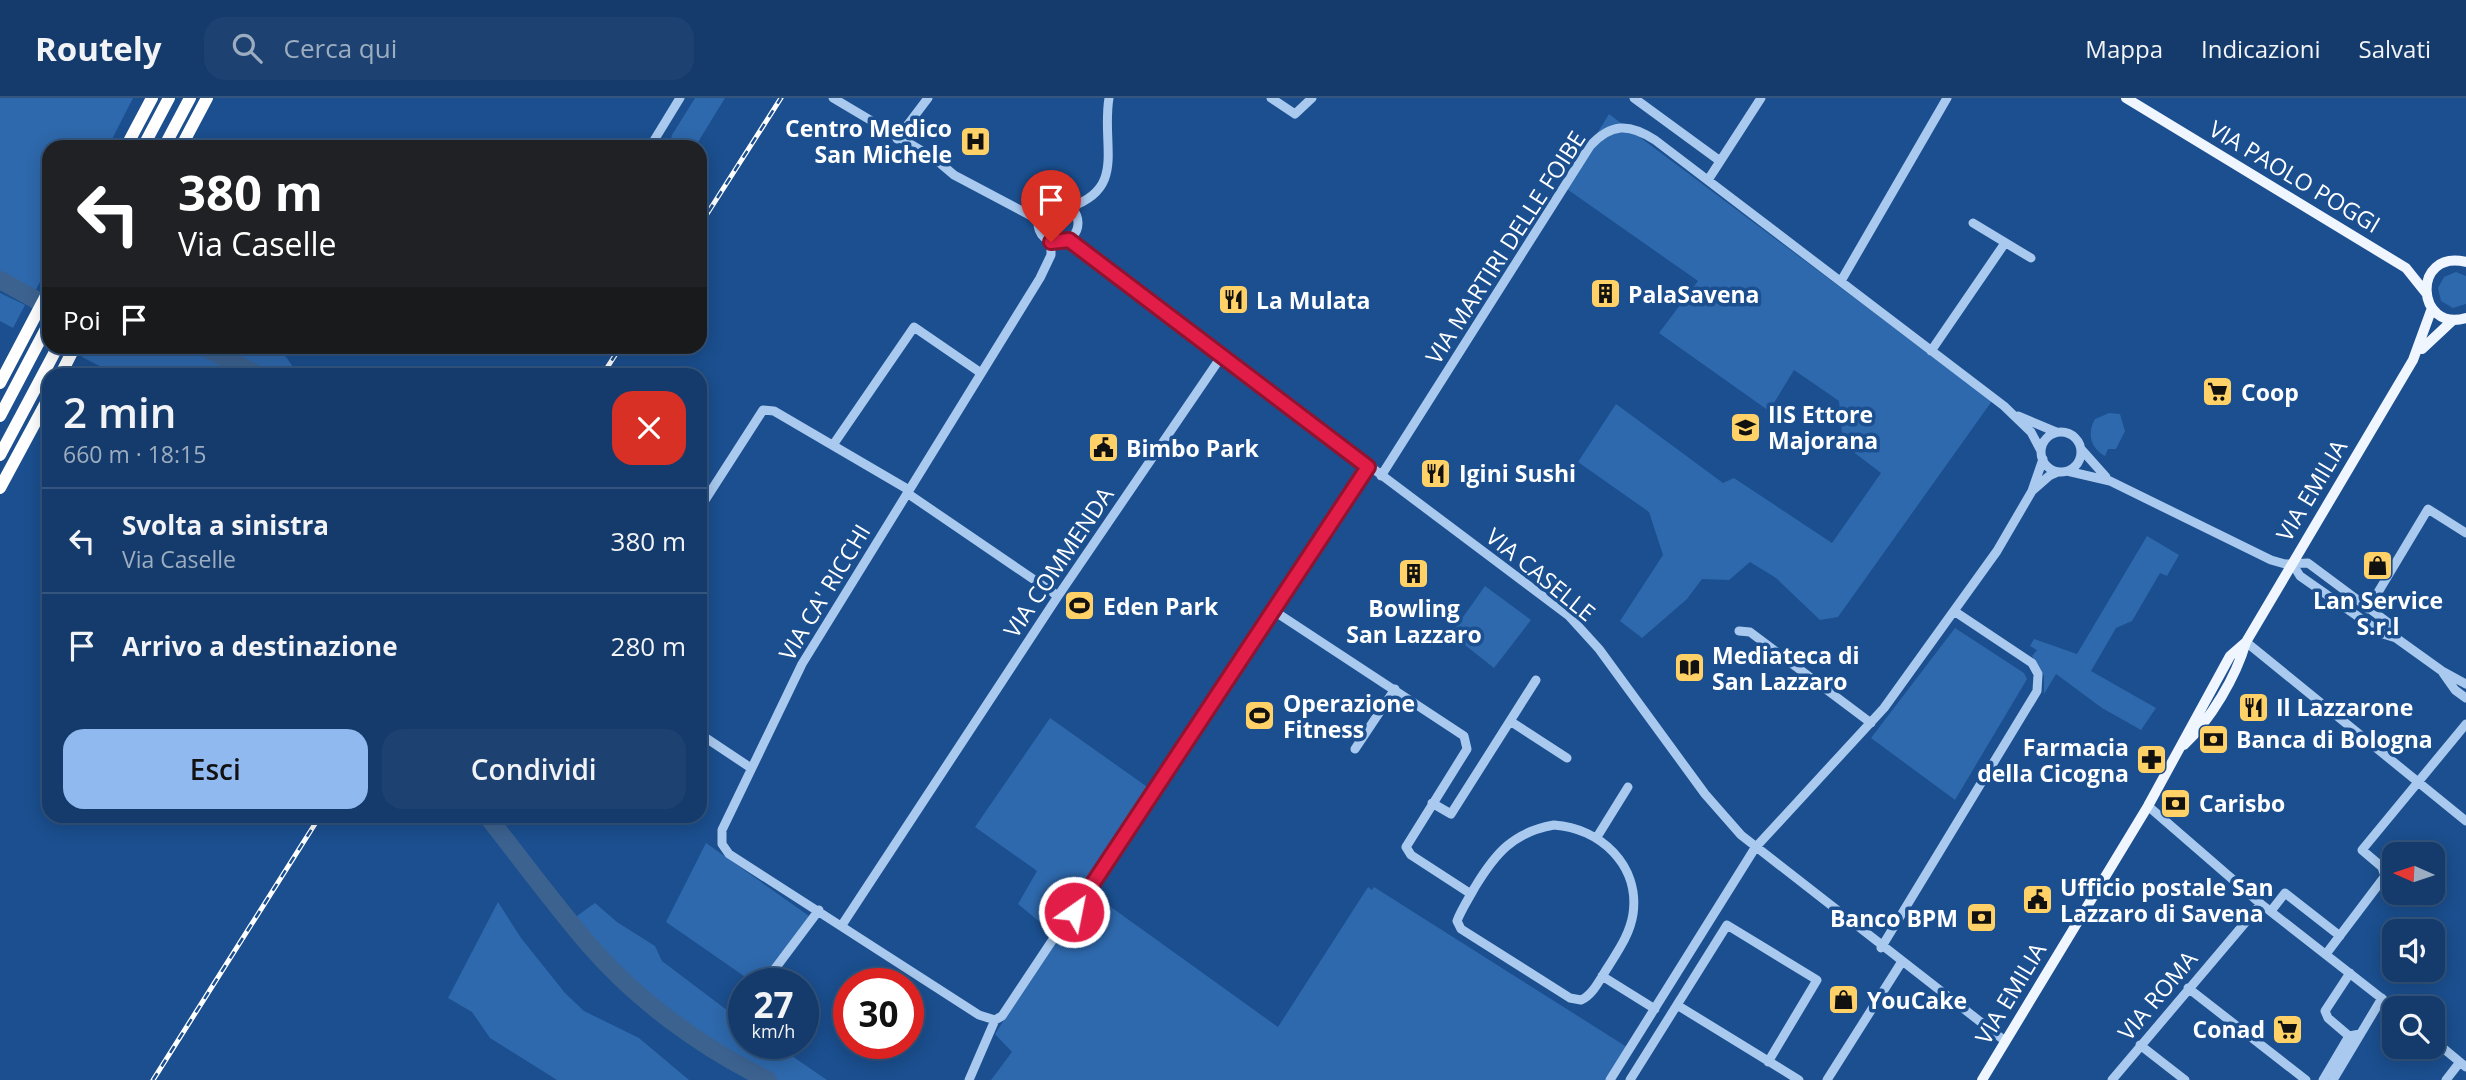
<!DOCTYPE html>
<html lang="it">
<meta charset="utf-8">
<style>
:root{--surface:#143b6b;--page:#1d4271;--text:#f1f3f6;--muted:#9dadc1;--line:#33557e;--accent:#90b9f0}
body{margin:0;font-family:"Open Sans",sans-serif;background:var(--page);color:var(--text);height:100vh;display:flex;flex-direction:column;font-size:26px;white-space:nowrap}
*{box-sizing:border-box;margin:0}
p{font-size:23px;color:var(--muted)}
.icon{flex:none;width:38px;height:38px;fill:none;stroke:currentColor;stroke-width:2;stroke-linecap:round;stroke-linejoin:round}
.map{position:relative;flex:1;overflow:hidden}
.sheet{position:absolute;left:42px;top:270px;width:665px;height:455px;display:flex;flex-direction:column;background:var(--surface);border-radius:21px;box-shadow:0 4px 18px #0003,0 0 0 2px var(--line)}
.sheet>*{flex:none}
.hud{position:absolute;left:42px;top:42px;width:665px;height:214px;border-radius:21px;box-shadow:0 4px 18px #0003,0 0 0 2px var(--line);background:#202124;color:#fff;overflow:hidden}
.needle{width:46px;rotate:273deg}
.buttons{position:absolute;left:2382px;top:744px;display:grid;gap:14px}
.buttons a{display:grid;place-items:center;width:63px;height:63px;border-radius:14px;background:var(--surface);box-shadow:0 4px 18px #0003,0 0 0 2px var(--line);font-size:35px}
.speed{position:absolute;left:728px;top:870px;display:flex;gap:14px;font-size:35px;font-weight:700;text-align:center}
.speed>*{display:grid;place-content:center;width:91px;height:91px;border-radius:50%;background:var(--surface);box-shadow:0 4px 18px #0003,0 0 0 2px var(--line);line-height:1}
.speed small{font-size:18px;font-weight:400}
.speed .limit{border:10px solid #d22;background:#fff;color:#111}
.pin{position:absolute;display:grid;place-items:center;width:60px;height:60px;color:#fff;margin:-72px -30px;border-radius:50% 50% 50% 0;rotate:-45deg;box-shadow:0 0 7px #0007}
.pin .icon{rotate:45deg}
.me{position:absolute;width:77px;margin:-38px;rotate:33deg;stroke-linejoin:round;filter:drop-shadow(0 0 5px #0008)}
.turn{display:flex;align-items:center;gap:24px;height:147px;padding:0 21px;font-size:32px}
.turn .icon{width:91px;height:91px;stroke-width:2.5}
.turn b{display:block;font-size:49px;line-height:60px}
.then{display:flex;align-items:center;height:66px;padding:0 21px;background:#0003;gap:14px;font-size:26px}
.round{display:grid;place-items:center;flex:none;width:74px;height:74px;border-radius:21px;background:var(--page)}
.summary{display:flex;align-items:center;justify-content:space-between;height:119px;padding:0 21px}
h1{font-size:42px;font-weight:600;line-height:52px}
.button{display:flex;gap:14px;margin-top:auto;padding:14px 21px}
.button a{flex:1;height:80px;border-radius:21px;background:var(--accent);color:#111;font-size:28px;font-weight:600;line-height:80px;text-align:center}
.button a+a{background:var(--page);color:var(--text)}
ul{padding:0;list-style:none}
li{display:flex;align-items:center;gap:21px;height:105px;padding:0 21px;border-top:2px solid var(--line)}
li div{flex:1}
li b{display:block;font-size:26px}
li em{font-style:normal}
header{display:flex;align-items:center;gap:42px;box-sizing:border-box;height:98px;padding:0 35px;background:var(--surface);border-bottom:2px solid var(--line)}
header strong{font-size:33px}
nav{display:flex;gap:38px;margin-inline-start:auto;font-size:24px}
.search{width:490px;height:63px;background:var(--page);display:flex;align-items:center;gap:18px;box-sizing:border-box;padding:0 24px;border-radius:21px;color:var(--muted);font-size:26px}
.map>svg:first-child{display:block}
.green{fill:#2e69ad}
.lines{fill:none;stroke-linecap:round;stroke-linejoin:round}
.river{stroke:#3c6290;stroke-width:18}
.minor{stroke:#a9c9ee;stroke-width:9}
.major{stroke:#f0f6ff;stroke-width:10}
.highway{stroke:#fff;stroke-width:12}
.rail-casing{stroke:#fff;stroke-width:5}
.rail{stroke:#1b4f8f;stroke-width:2.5;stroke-dasharray:8;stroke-linecap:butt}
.route-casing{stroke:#92132f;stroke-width:18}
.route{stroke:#e11d48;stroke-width:12}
.labels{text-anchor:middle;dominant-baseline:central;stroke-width:7;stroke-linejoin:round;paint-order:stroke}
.poi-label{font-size:23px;font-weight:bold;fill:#fff;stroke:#1b4f8f;text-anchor:start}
.street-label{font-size:23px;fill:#fff;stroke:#1b4f8f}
</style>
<header>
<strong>Routely</strong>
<div class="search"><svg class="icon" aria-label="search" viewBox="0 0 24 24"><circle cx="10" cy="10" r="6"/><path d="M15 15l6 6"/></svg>Cerca qui</div>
<nav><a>Mappa</a><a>Indicazioni</a><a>Salvati</a></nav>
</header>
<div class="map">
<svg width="2466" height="982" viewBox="0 0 2466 982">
<rect width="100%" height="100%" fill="#1b4f8f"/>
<path class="green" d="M0,0H133L108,49H49V167L32,199L0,182Z
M695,0H725L695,49H669L672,37Z
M1609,16L1992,303L1838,519L1820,522L1776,480L1750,464L1729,482L1702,481L1687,501L1642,540L1620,523L1663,457L1649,414L1578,364L1616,306L1723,385L1734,380L1832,445L1881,375L1843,346L1839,303L1794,272L1769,313L1659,235L1698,183L1564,89Z
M2456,174L2466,178V206L2453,210L2441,203L2438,190L2444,179Z
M0,195L25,207L13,230L0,223Z
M87,249H272L286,259L298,276H115L82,259Z
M2109,315L2120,316L2125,333L2116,351H2108L2105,358C2090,350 2087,335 2095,321Z
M2147,438L2179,457L2167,478L2160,475L2132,523L2116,530L2091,573L2156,610L2141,632L2102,610L2056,576L2044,596V578L2032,558L2037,552L2030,548L2034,541L2077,556Z
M1485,488L1531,522L1494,570L1451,536Z
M1955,530L2024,575L2027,581L1955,702L1871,640Z
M1050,620L1153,693L1090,794L1278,929L1368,789L1372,792L1374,789L1630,951L1611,982H991L1012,954L995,936L1058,839L1018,806L1037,773L975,729Z
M706,745L809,818L760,886L754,885L666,824Z
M498,804L521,840L565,895L584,913L639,940L689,982H557L490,940L472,914L448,900Z
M595,805L617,824L655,848L662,863L744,925V945H773L827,982C809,982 785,982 767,982C710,967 607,870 570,823Z"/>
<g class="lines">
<path class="river" d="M0,182L49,209
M202,248L256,276
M487,718C521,761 554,806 590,848C638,903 702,950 768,982"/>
<path class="minor" d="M833,0L934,60L954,77L1039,122
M1271,0L1295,16L1312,0
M1634,0L1720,63
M897,41L928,0
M650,49L680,0
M1708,82L1761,0
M1038 125a20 20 0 1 1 40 0a20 20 0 1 1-40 0Z
M1070,109C1127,90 1101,48 1109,0
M1973,125L2031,160
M1069,142L1569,518L1599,551L1705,696L1741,737L2005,943
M1051,144V157L1040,180L802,566L722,732V746L729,756L979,917L995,922L1002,918L1368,368
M1841,183L1947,0
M1931,253L2005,145
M2018,318L2056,334
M2041 354a20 20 0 1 1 40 0a20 20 0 1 1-40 0Z
M833,347L914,229L981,275
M2081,351L2106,379
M2067,373L2110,383L2271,462L2285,466L2308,465L2390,526L2396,540
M1381,378L1590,48C1611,25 1629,25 1655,42L2004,308L2031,334L2041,353
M2033,392L2049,378L2058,374
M907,395L1058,498
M700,410L763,312L774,313L909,392
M2292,465L2300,478L2383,536L2396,540L2442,573L2466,586
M2368,511L2428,411L2466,435
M1274,513L1464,638L1467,651L1406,749L1411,757L1471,796
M1739,533L1750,534L1871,625
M2246,544L2466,723
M2443,575L2455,592L2466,600
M1510,623L1567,660
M700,636L751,670
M1355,651L1395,591
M1432,705L1451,716L1536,582
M2148,708L2261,806L2394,910
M1554,727C1600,730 1640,767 1633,816C1630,836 1618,853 1608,869C1600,881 1593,897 1581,902L1570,900L1461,831L1457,823C1461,812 1469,800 1475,789C1495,756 1513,734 1554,727Z
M1597,739L1628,689
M2271,813L2285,795L2340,838
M842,827L1058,498L1221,259
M1881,850L2037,593L2038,576L2032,565L1954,513
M2326,856L2385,778L2382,769L2362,752L2466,626
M2350,875L2325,913L2328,920L2349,938L2360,936
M1602,878L1655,911
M765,884L819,812
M2188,890L2306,982
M1677,907L1799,982
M2432,941L2466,969
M2140,947L2185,982
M969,982L995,922
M1610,982L1755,750L1884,610L1997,453L2032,393L2043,361
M1630,982L1727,827L1817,882L1768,964
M1827,982L1901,865
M2112,982L2261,806
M2323,982L2349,938
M2333,982L2382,900
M2446,982L2460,964"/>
<path class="major" d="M2126,0L2406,170L2426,195
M2466,164C2411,151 2416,235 2466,220
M2422,251L2453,222
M2184,647C2211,621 2236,579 2246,544L2413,262L2432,210
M1982,982L2148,708L2230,558L2246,544"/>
<path class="highway" d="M126,49L152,0
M143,49L169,0
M164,49L190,0
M181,49L207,0
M61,276L75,248
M0,285L49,192
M0,318L49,225
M0,357L58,248
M0,390L49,299"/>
<defs>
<path id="rail" d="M700,127L781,0
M603,276L621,248
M153,982L320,718"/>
</defs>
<use href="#rail" class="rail-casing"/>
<use href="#rail" class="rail"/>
</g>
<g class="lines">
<defs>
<path id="route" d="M1051,144L1069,142L1368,369L1074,814"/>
</defs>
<use href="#route" class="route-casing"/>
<use href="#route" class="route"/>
</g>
<defs>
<symbol id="hospital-square" viewBox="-11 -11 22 22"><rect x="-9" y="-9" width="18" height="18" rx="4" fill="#ffd166" stroke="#1b4f8f"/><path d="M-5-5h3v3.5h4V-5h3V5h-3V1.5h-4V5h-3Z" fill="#111"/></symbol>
<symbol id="building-square" viewBox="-11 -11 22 22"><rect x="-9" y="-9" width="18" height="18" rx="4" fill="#ffd166" stroke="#1b4f8f"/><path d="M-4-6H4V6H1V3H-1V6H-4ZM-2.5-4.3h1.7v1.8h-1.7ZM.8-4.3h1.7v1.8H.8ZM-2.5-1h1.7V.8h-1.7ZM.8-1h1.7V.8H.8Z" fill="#111"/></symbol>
<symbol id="restaurant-square" viewBox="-11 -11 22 22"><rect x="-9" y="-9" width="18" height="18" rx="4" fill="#ffd166" stroke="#1b4f8f"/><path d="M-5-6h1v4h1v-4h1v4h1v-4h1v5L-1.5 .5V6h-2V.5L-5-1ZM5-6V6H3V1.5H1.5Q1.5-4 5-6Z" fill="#111"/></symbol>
<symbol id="supermarket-square" viewBox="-11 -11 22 22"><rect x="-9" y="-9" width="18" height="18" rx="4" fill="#ffd166" stroke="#1b4f8f"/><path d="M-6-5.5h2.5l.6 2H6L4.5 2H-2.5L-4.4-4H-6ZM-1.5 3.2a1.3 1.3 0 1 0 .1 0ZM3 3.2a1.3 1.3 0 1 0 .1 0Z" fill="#111"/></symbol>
<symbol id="school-square" viewBox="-11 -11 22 22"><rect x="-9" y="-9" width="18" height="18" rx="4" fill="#ffd166" stroke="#1b4f8f"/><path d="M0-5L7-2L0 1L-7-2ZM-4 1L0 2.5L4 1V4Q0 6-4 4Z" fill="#111"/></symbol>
<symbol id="civic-square" viewBox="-11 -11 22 22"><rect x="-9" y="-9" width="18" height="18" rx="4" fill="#ffd166" stroke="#1b4f8f"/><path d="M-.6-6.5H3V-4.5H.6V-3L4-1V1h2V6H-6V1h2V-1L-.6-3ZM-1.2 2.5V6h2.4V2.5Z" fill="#111"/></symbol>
<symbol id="shop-square" viewBox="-11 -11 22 22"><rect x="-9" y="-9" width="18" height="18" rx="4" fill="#ffd166" stroke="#1b4f8f"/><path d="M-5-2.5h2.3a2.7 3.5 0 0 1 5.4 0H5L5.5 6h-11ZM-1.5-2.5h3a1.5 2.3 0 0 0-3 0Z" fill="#111"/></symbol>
<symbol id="stadium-square" viewBox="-11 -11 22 22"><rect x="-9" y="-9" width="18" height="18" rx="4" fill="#ffd166" stroke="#1b4f8f"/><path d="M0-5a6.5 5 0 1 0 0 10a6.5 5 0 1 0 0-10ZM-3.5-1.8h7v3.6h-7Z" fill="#111"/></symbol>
<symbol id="library-square" viewBox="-11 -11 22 22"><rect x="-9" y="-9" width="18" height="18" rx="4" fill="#ffd166" stroke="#1b4f8f"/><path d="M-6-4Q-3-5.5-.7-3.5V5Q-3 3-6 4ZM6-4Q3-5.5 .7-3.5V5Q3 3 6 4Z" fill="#111"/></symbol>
<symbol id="bank-square" viewBox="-11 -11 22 22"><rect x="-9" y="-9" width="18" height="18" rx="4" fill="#ffd166" stroke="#1b4f8f"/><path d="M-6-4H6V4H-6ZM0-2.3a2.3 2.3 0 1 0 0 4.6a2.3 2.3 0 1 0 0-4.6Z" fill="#111"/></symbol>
<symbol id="pharmacy-square" viewBox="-11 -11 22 22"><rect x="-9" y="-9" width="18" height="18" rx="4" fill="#ffd166" stroke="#1b4f8f"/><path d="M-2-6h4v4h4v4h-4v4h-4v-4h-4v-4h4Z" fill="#111"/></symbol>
</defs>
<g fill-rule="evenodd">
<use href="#hospital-square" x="958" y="26" width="35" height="35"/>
<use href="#building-square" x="1588" y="178" width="35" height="35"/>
<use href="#restaurant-square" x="1216" y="184" width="35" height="35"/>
<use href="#supermarket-square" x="2200" y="276" width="35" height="35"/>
<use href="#school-square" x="1728" y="312" width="35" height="35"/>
<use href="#civic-square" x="1086" y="332" width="35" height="35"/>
<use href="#restaurant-square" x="1418" y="358" width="35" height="35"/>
<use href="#shop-square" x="2360" y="450" width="35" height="35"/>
<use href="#building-square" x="1396" y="458" width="35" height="35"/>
<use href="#stadium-square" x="1062" y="490" width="35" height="35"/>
<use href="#library-square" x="1672" y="552" width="35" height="35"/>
<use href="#restaurant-square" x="2236" y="592" width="35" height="35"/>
<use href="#stadium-square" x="1242" y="600" width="35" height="35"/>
<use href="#bank-square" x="2196" y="624" width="35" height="35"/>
<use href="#pharmacy-square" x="2134" y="644" width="35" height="35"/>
<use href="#bank-square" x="2158" y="688" width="35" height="35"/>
<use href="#civic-square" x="2020" y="784" width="35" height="35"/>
<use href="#bank-square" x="1964" y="802" width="35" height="35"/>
<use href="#shop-square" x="1826" y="884" width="35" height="35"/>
<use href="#supermarket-square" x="2270" y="914" width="35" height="35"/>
</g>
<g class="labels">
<g class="poi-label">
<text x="952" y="30" text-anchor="end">Centro Medico<tspan x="952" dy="26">San Michele</tspan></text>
<text x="1628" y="196">PalaSavena</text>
<text x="1256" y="202">La Mulata</text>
<text x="2241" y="294">Coop</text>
<text x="1768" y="316">IIS Ettore<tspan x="1768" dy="26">Majorana</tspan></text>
<text x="1126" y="350">Bimbo Park</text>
<text x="1459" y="375">Igini Sushi</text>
<text x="2378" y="502" text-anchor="middle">Lan Service<tspan x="2378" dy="26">S.r.l</tspan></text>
<text x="1103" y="508">Eden Park</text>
<text x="1414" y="510" text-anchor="middle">Bowling<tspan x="1414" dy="26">San Lazzaro</tspan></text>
<text x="1712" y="557">Mediateca di<tspan x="1712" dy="26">San Lazzaro</tspan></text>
<text x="1283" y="605">Operazione<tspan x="1283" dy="26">Fitness</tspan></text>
<text x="2276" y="609">Il Lazzarone</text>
<text x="2236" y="641">Banca di Bologna</text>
<text x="2129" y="649" text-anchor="end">Farmacia<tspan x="2129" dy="26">della Cicogna</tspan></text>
<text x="2199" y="705">Carisbo</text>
<text x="2060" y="789">Ufficio postale San<tspan x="2060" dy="26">Lazzaro di Savena</tspan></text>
<text x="1958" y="820" text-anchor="end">Banco BPM</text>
<text x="1867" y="902">YouCake</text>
<text x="2265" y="931" text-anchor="end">Conad</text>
</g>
<g class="street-label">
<text transform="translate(2295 78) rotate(31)">VIA PAOLO POGGI</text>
<text transform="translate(1505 149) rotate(-57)">VIA MARTIRI DELLE FOIBE</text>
<text transform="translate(2311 392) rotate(-59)">VIA EMILIA</text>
<text transform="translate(1058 464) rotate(-56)">VIA COMMENDA</text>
<text transform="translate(1541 476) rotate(39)">VIA CASELLE</text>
<text transform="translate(824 494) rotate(-59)">VIA CA' RICCHI</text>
<text transform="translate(2010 895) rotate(-59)">VIA EMILIA</text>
<text transform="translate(2157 897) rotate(-50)">VIA ROMA</text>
</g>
</g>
</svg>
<div class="buttons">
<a><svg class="needle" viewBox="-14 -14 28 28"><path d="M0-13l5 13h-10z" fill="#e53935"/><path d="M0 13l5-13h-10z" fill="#9dadc1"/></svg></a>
<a><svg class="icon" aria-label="sound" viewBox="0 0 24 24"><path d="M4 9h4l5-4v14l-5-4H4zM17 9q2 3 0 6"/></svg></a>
<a><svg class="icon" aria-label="search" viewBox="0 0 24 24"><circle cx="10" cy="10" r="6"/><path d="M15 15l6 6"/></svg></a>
</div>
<div class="speed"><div>27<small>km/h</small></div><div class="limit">30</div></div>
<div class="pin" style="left:1051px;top:144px;background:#d93025"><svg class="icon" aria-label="arrive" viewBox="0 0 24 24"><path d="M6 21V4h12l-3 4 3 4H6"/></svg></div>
<svg class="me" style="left:1074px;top:814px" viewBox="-20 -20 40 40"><circle r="17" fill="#e11d48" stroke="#fff" stroke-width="3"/><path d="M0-11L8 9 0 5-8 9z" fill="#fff"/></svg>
<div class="hud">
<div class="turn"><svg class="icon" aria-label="left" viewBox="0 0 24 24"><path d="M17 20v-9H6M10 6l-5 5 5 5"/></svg><div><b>380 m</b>Via Caselle</div></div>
<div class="then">Poi<svg class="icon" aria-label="arrive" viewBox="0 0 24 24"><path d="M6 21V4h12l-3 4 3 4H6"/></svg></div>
</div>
<section class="sheet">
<div class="summary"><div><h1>2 min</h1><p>660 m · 18:15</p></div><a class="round" style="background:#d93025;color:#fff"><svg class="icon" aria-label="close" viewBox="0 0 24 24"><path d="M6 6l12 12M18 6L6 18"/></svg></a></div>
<ul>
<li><svg class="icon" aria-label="left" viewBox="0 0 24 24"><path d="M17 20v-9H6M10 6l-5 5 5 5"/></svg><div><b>Svolta a sinistra</b><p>Via Caselle</p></div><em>380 m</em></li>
<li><svg class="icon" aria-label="arrive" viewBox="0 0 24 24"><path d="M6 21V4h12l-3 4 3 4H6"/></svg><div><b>Arrivo a destinazione</b></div><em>280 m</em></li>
</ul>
<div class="button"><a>Esci</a><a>Condividi</a></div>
</section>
</div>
